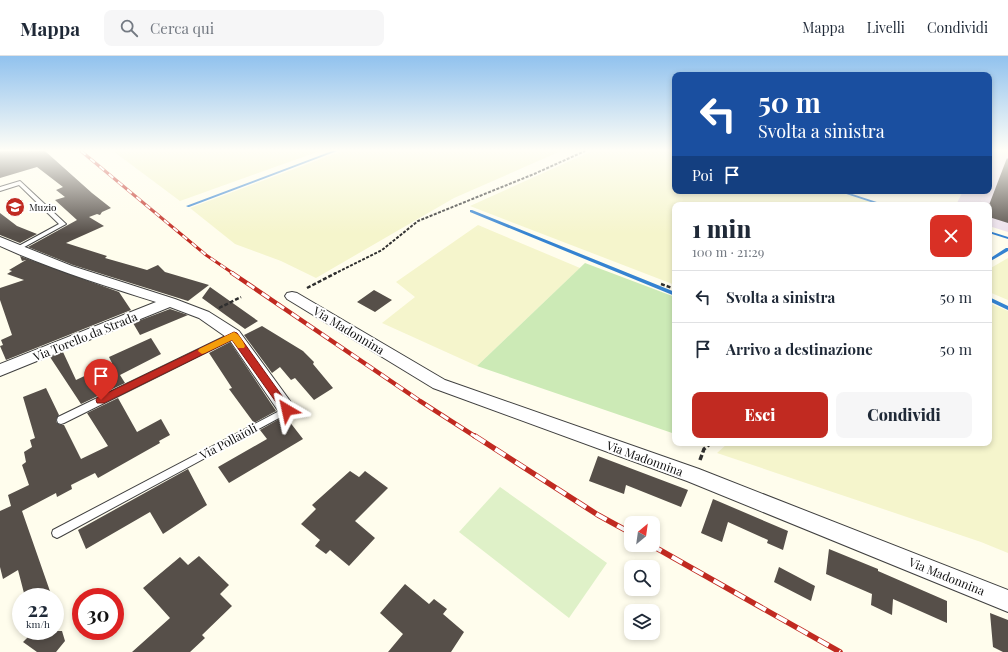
<!DOCTYPE html>
<html lang="it">
<meta charset="utf-8">
<style>
:root{--surface:#fff;--page:#f6f6f7;--text:#1f2937;--muted:#747a83;--line:#e0e1e3;--accent:#c12a21}
body{margin:0;font-family:"Playfair Display",serif;background:var(--page);color:var(--text);height:100vh;display:flex;flex-direction:column;font-size:15px;white-space:nowrap}
*{box-sizing:border-box;margin:0}
p{font-size:13px;color:var(--muted)}
.icon{flex:none;width:22px;height:22px;fill:none;stroke:currentColor;stroke-width:2;stroke-linecap:round;stroke-linejoin:round}
.map{position:relative;flex:1;overflow:hidden}
.side{position:absolute;left:672px;top:146px;width:320px;height:244px;display:flex;flex-direction:column;background:var(--surface);border-radius:8px;box-shadow:0 2px 6px #0003}
.side>*{flex:none}
.guide{position:absolute;left:672px;top:16px;width:320px;height:122px;border-radius:8px;box-shadow:0 2px 6px #0003;background:#1a4fa0;color:#fff;overflow:hidden}
.needle{width:26px;rotate:29deg}
.buttons{position:absolute;left:624px;top:460px;display:grid;gap:8px}
.buttons a{display:grid;place-items:center;width:36px;height:36px;border-radius:8px;background:var(--surface);box-shadow:0 2px 6px #0003;font-size:20px}
.speed{position:absolute;left:12px;top:532px;display:flex;gap:8px;font-size:20px;font-weight:700;text-align:center}
.speed>*{display:grid;place-content:center;width:52px;height:52px;border-radius:50%;background:var(--surface);box-shadow:0 2px 6px #0003;line-height:1}
.speed small{font-size:10px;font-weight:400}
.speed .limit{border:6px solid #d22;background:#fff;color:#111}
.pin{position:absolute;display:grid;place-items:center;width:34px;height:34px;color:#fff;margin:-41px -17px;border-radius:50% 50% 50% 0;rotate:-45deg;box-shadow:0 0 4px #0007}
.pin .icon{rotate:45deg}
.me{position:absolute;width:44px;margin:-22px;rotate:324deg;stroke-linejoin:round;filter:drop-shadow(0 0 3px #0008)}
.turn{display:flex;align-items:center;gap:14px;height:84px;padding:0 20px;font-size:18px}
.turn .icon{width:52px;height:52px;stroke-width:2.5}
.turn b{display:block;font-size:28px;line-height:34px}
.then{display:flex;align-items:center;height:38px;padding:0 20px;background:#0003;gap:8px;font-size:15px}
.round{display:grid;place-items:center;flex:none;width:42px;height:42px;border-radius:8px;background:var(--page)}
.summary{display:flex;align-items:center;justify-content:space-between;height:68px;padding:0 20px}
h1{font-size:24px;font-weight:800;line-height:30px}
.action{display:flex;gap:8px;margin-top:auto;padding:8px 20px}
.action a{flex:1;height:46px;border-radius:8px;background:var(--accent);color:#fff;font-size:16px;font-weight:800;line-height:46px;text-align:center}
.action a+a{background:var(--page);color:var(--text)}
ul{padding:0;list-style:none}
li{display:flex;align-items:center;gap:12px;height:52px;padding:0 20px;border-top:1px solid var(--line)}
li div{flex:1}
li b{display:block;font-size:15px}
li em{font-style:normal}
header{display:flex;align-items:center;gap:24px;box-sizing:border-box;height:56px;padding:0 20px;background:var(--surface);border-bottom:1px solid var(--line)}
header strong{font-size:19px}
nav{display:flex;gap:22px;margin-inline-start:auto;font-size:14px}
.search{width:280px;height:36px;background:var(--page);display:flex;align-items:center;gap:10px;box-sizing:border-box;padding:0 14px;border-radius:8px;color:var(--muted);font-size:15px}
.map>svg:first-child{display:block}
.industrial{fill:#ece1ec}
.farmland{fill:#f5f5cc}
.green{fill:#cceab6}
.pitch{fill:#dff1c8}
.lines{fill:none;stroke-linecap:round;stroke-linejoin:round}
.stream{fill:#3583d1;fill-rule:evenodd}
.building{fill:#564f49}
.service-casing{stroke:#404040;stroke-width:2}
.minor-casing{stroke:#404040;stroke-width:2}
.path-far2{stroke:#2f2f2f;stroke-width:2;stroke-dasharray:3 1.5;stroke-linecap:butt}
.path-far1{stroke:#2f2f2f;stroke-width:2.5;stroke-dasharray:4 2;stroke-linecap:butt}
.path{stroke:#2f2f2f;stroke-width:3.5;stroke-dasharray:5.5 2.5;stroke-linecap:butt}
.service{fill:#fff;fill-rule:evenodd}
.minor{fill:#fff;fill-rule:evenodd}
.rail-far2-casing{stroke:#c12a21;stroke-width:3}
.rail-far1-casing{stroke:#c12a21;stroke-width:4.5}
.rail-casing{stroke:#c12a21;stroke-width:5.5}
.rail-far2{stroke:#fff;stroke-width:2;stroke-dasharray:6;stroke-linecap:butt}
.rail-far1{stroke:#fff;stroke-width:3;stroke-dasharray:9;stroke-linecap:butt}
.rail{stroke:#fff;stroke-width:4;stroke-dasharray:12;stroke-linecap:butt}
.route{fill:#c12a21;stroke:#7d1b15}
.slow{fill:#f59e0b}
.labels{text-anchor:middle;dominant-baseline:central;stroke-width:4;stroke-linejoin:round;paint-order:stroke}
.far-poi-label{font-size:10px;fill:#0d0d0d;stroke:#fff;text-anchor:start}
.street-label{font-size:12px;fill:#0d0d0d;stroke:#fff}
</style>
<header>
<strong>Mappa</strong>
<div class="search"><svg class="icon" aria-label="search" viewBox="0 0 24 24"><circle cx="10" cy="10" r="6"/><path d="M15 15l6 6"/></svg>Cerca qui</div>
<nav><a>Mappa</a><a>Livelli</a><a>Condividi</a></nav>
</header>
<div class="map">
<svg width="1008" height="596" viewBox="0 0 1008 596">
<rect width="100%" height="100%" fill="#fffded"/>
<path class="industrial" d="M989,95H1008V176L989,170V149H956L963,135H989Z"/>
<path class="farmland" d="M113,95H320L180,145Z
M342,95H561L454,142L316,222L281,205L235,188L190,152Z
M592,95H675V135H835L881,149H675V229L470,150Z
M478,169L580,212L477,310L382,267L415,241L396,226Z
M1008,202V244L989,236V213Z
M989,247L1008,255V497L981,486L717,397L728,387H989Z"/>
<path class="green" d="M585,207L675,241V378L477,310Z"/>
<path class="pitch" d="M500,431L607,507L569,562L459,476Z"/>
<g class="lines">
<path class="stream" d="M332,95H337L189,151H188L186,150Z
M837,135H843L886,149H880Z
M470,154H472L675,236V240L470,156Z
M989,175L1008,181V183L989,177Z
M1006,192H1008V195L989,206V203Z
M989,241L1008,250V254L989,245Z"/>
</g>
<path class="building" d="M0,95H45L92,137L111,152L102,156L100,159L97,158L89,161L104,170L66,187L107,200L105,202L147,214L158,209L165,216L209,229L188,245L73,209L28,191L77,164L55,144L65,141L56,134L63,131L37,111L0,122Z
M1007,102L1008,103V167L989,161V149Z
M0,157L17,170L37,178L20,187L0,179Z
M20,200L119,236L131,254L6,304L0,290L3,289L1,284L12,279L0,244V232L24,224L7,218L12,215L9,214L26,204L22,205Z
M210,231L258,265L245,273L202,242Z
M374,234L392,244L375,256L357,246Z
M170,253L188,259L140,279L133,267Z
M262,270L303,295L314,306L313,308L333,332L314,344L295,322L291,324L280,311L272,317L244,279Z
M151,282L161,298L120,319L125,327L81,348L50,301L63,296L76,324L112,307L109,301Z
M230,286L276,355L254,367L229,333L232,332L209,297Z
M46,332L59,359L56,364L57,367L61,369H64L81,403L108,390L87,357L118,342L137,376L161,363L170,379L159,385L160,387L98,422L95,417L71,429L72,433L57,441L56,437L22,455L52,541H25L18,514L3,523L0,511V455L11,450L8,439L29,429L22,409L26,406L24,396L32,391L30,384L35,382L23,341Z
M281,362L285,367L289,365L303,383L229,427L218,411L267,383L260,374Z
M598,400L688,434L681,451L626,429L624,438L589,425Z
M188,413L207,449L163,478L150,456L86,493L78,474Z
M350,415L359,421L365,415L388,432L355,465L375,482L349,510L330,494L326,498L315,490L320,484L301,468L316,453L312,449Z
M713,443L788,475L783,494L767,487L768,484L728,466L722,486L701,477Z
M829,493L878,513V515L947,545V567L893,543L892,559L871,549L872,538L826,518Z
M199,500L229,529L220,538L232,550L202,579L205,582L190,596H132L170,562L143,532L180,501L188,509Z
M779,511L815,530L811,545L774,526Z
M405,528L429,548L434,543L447,553L443,558L464,576L451,596H388L403,578L380,557Z
M990,557L1008,564V596H1003L993,591Z
M34,575H62L65,585L56,596H37L23,586Z"/>
<g class="lines">
<defs>
<path id="service" d="M20,125L66,168L17,195L15,194V192L59,168L19,129L0,135V131Z
M234,276L238,279L237,281L64,367L61,368L58,367L57,364L58,361Z
M287,351L290,352L291,354L290,356L61,480L57,482L53,480L52,477L53,474Z"/>
<path id="minor" d="M0,181L72,210L175,243L209,256L239,275L293,349L295,354L293,359L287,360L281,359L229,283L199,262L170,251L0,320V308L156,246C103,229 50,213 0,190Z
M292,236L297,237L445,324L699,413L1008,534V556L687,425L433,332L287,243L285,240L287,237Z"/>
</defs>
<use href="#service" class="service-casing"/>
<use href="#minor" class="minor-casing"/>
<path class="path-far2" d="M334,218L382,194L418,165L534,118L585,95"/>
<path class="path-far1" d="M661,228L675,233
M307,232L336,217
M219,252L241,241"/>
<path class="path" d="M700,404L704,393L711,387"/>
<use href="#service" class="service"/>
<use href="#minor" class="minor"/>
<defs>
<path id="rail-far2" d="M81,95L206,199L234,218"/>
<path id="rail-far1" d="M232,217L420,345L476,381"/>
<path id="rail" d="M475,380L598,459L631,477
M651,489L840,596"/>
</defs>
<use href="#rail-far2" class="rail-far2-casing"/>
<use href="#rail-far1" class="rail-far1-casing"/>
<use href="#rail" class="rail-casing"/>
<use href="#rail-far2" class="rail-far2"/>
<use href="#rail-far1" class="rail-far1"/>
<use href="#rail" class="rail"/>
</g>
<linearGradient id="sky" x2="0" y2="1"><stop stop-color="#91c2ee"/><stop offset="0.53" stop-color="#fffef7"/><stop offset="1" stop-color="#fffef7" stop-opacity="0"/></linearGradient>
<rect width="1008" height="178" fill="url(#sky)"/>
<path class="route" d="M234,276L237,277L290,351L292,354L290,356H283L232,284L104,347H97L96,344L97,342Z"/>
<path class="slow" d="M234,276C239,278 243,285 245,290L244,292H238L232,284L205,297L202,298L198,295L199,293Z"/>
<defs>
<symbol id="school-disc" viewBox="-11 -11 22 22"><circle r="9.5" fill="#c12a21" stroke="#fff"/><path d="M0-5L7-2L0 1L-7-2ZM-4 1L0 2.5L4 1V4Q0 6-4 4Z" fill="#fff"/></symbol>
</defs>
<g fill-rule="evenodd">
<use href="#school-disc" x="4" y="140" width="22" height="22"/>
</g>
<g class="labels">
<g class="far-poi-label">
<text x="29" y="151">Muzio</text>
</g>
<g class="street-label">
<text transform="translate(349 274) rotate(31)">Via Madonnina</text>
<text transform="translate(85 280) rotate(-22)">Via Torello da Strada</text>
<text transform="translate(228 385) rotate(-28)">Via Pollaioli</text>
<text transform="translate(645 402) rotate(20)">Via Madonnina</text>
<text transform="translate(947 520) rotate(22)">Via Madonnina</text>
</g>
</g>
</svg>
<div class="buttons">
<a><svg class="needle" viewBox="-14 -14 28 28"><path d="M0-13l5 13h-10z" fill="#e53935"/><path d="M0 13l5-13h-10z" fill="#747a83"/></svg></a>
<a><svg class="icon" aria-label="search" viewBox="0 0 24 24"><circle cx="10" cy="10" r="6"/><path d="M15 15l6 6"/></svg></a>
<a><svg class="icon" aria-label="layers" viewBox="0 0 24 24"><path d="M12 4l9 5-9 5-9-5zM3 14l9 5 9-5"/></svg></a>
</div>
<div class="speed"><div>22<small>km/h</small></div><div class="limit">30</div></div>
<div class="pin" style="left:101px;top:344px;background:#d93025"><svg class="icon" aria-label="arrive" viewBox="0 0 24 24"><path d="M6 21V4h12l-3 4 3 4H6"/></svg></div>
<svg class="me" style="left:287px;top:354px" viewBox="-20 -20 40 40"><path d="M0-17L14 15 0 8-14 15z" fill="#c12a21" stroke="#fff" stroke-width="4"/></svg>
<div class="guide">
<div class="turn"><svg class="icon" aria-label="left" viewBox="0 0 24 24"><path d="M17 20v-9H6M10 6l-5 5 5 5"/></svg><div><b>50 m</b>Svolta a sinistra</div></div>
<div class="then">Poi<svg class="icon" aria-label="arrive" viewBox="0 0 24 24"><path d="M6 21V4h12l-3 4 3 4H6"/></svg></div>
</div>
<section class="side">
<div class="summary"><div><h1>1 min</h1><p>100 m · 21:29</p></div><a class="round" style="background:#d93025;color:#fff"><svg class="icon" aria-label="close" viewBox="0 0 24 24"><path d="M6 6l12 12M18 6L6 18"/></svg></a></div>
<ul>
<li><svg class="icon" aria-label="left" viewBox="0 0 24 24"><path d="M17 20v-9H6M10 6l-5 5 5 5"/></svg><div><b>Svolta a sinistra</b></div><em>50 m</em></li>
<li><svg class="icon" aria-label="arrive" viewBox="0 0 24 24"><path d="M6 21V4h12l-3 4 3 4H6"/></svg><div><b>Arrivo a destinazione</b></div><em>50 m</em></li>
</ul>
<div class="action"><a>Esci</a><a>Condividi</a></div>
</section>
</div>
